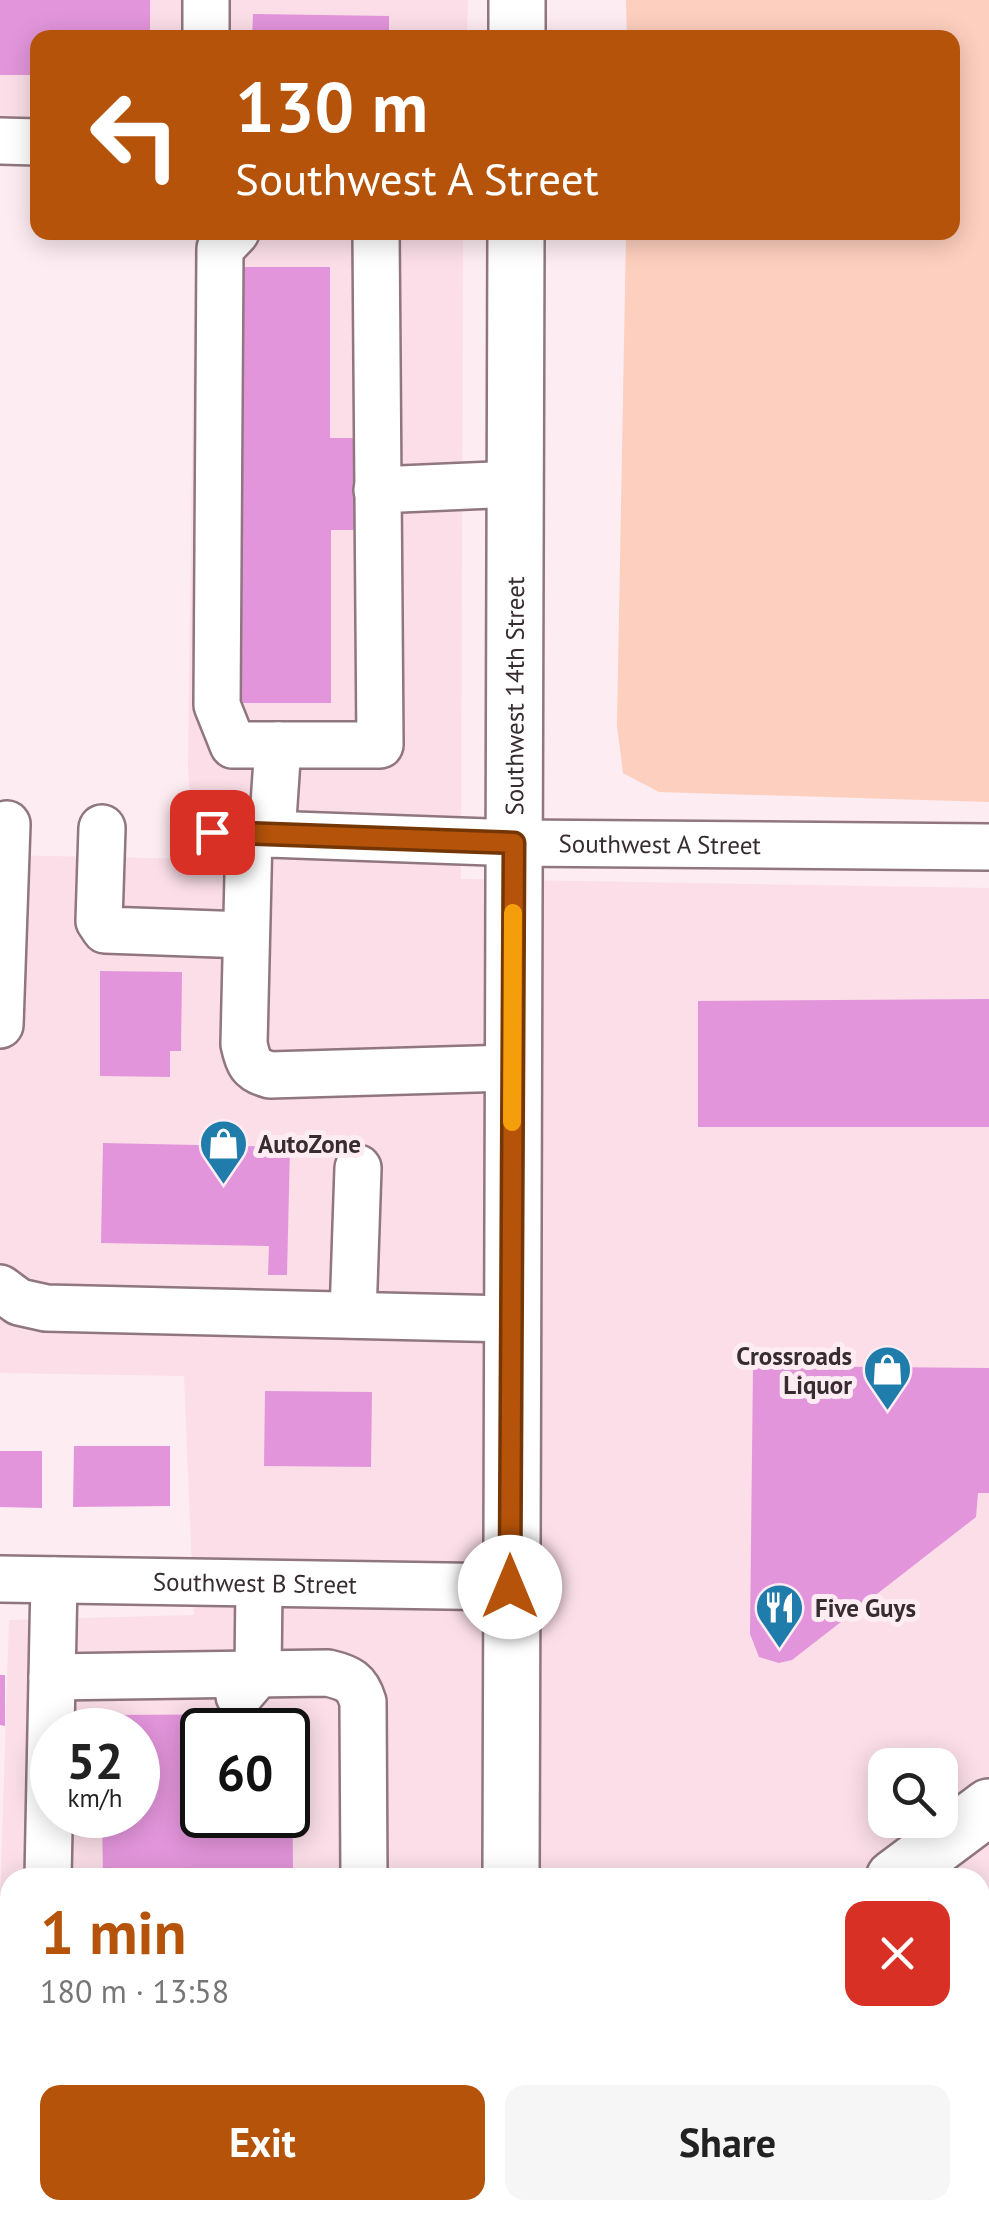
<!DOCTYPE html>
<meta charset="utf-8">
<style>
:root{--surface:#fff;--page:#f6f6f6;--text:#222;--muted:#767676;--accent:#b45309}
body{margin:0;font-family:"PT Sans",sans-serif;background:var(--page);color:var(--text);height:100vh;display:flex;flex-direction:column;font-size:38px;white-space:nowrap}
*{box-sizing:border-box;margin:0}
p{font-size:32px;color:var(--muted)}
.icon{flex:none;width:55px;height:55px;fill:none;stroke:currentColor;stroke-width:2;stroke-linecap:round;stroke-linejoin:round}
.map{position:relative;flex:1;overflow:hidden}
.drawer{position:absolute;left:0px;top:1868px;width:990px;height:352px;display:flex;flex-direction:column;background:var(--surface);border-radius:30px 30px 0 0;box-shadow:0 5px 25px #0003}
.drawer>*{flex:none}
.top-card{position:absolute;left:30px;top:30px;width:930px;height:210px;border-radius:20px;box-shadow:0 5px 25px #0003;background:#b45309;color:#fff;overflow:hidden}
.controls{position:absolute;left:868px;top:1748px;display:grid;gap:20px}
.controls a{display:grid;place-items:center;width:90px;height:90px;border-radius:20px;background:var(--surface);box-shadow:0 5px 25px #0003;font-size:50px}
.speed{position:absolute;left:30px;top:1708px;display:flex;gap:20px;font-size:50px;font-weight:700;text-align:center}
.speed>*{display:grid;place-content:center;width:130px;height:130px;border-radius:50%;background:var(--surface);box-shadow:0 5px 25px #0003;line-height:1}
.speed small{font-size:25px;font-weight:400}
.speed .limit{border:5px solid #111;border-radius:15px;background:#fff;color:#111}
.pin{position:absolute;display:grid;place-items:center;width:85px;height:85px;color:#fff;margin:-42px;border-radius:20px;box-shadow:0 5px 15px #0006}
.me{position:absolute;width:110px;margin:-55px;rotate:0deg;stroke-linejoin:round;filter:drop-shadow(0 0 8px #0008)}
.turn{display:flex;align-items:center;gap:35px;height:210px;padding:0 40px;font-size:45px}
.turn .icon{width:130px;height:130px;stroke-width:2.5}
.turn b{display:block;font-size:70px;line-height:85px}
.round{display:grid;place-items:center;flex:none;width:105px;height:105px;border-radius:20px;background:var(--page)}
.head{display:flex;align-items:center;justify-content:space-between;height:170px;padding:0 40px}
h1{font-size:60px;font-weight:700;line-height:75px;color:var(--accent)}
.cta{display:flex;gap:20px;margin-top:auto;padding:20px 40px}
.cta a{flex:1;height:115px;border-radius:20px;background:var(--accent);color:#fff;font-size:40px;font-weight:700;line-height:115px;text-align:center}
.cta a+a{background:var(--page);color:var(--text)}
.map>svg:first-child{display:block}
.built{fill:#fbdee8;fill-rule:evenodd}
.green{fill:#fdcfbe}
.building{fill:#e395db;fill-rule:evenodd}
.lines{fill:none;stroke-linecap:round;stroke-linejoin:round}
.minor-casing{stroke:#8f767f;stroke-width:50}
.major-casing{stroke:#8f767f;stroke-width:60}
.minor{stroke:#fff;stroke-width:45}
.major{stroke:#fff;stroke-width:55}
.route-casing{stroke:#753606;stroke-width:25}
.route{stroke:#b45309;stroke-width:18}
.slow{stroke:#f59e0b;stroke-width:18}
.labels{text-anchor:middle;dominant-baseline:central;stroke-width:10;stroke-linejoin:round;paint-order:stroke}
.street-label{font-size:25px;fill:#372c30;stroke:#fdecf2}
.poi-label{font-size:25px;font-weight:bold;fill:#372c30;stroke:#fdecf2;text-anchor:start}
</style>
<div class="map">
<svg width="989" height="2218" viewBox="0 0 989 2218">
<rect width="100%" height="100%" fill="#fdecf2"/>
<path class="built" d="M0,0H468L467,37L38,38L37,122L0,123Z
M195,233H463L461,879L989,888V2218H0V1905L9,1620L194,1615L184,1376L0,1373V855L196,859L188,768ZM52,1730H138V1815H52ZM202,1730H288V1815H202ZM885,1765H940V1820H885ZM10,1878H980V2210H10Z"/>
<path class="green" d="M626,0H989V802L659,792L623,773L617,726L626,233L952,232V38L627,37Z"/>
<path class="building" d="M0,0H150V38H38V75H0Z
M253,14L389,16V38H252Z
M231,267H330V438H354L355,530H331V703H232Z
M100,971L182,972L181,1051H170V1077L100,1076Z
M989,999V1127H698V1001Z
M103,1143L290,1147L287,1275H268L269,1246L101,1243Z
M753,1366L989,1368V1493H978L976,1517L792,1660L779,1663L759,1657L750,1634Z
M265,1391L372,1392L371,1467L264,1466Z
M74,1446H170V1506L73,1507Z
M0,1451H42V1508L0,1507Z
M0,1675H5V1726L0,1725Z
M292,1714L293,1878H103L102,1815H138V1730H101V1715ZM202,1730H288V1815H202Z
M0,2098L10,2109V2210H27L18,2218H0Z
M811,2210H889L895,2218H817Z"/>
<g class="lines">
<defs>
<g id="minor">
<path d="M206,38V0"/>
<path d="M0,141L38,142"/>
<path d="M236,232L220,249L217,705L233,745H380L376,232"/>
<path d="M377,490L515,484"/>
<path d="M102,828L99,921L105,930L246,935"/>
<path id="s1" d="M212,832L514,843L989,847"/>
<path d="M249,833L244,1044C248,1063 251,1070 270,1075L513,1068"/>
<path d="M272,834L278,745"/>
<path d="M0,1025L7,824"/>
<path d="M0,1288L19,1302L46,1308L512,1319"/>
<path d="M353,1315L358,1168"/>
<path id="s2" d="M0,1579L511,1587"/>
<path d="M52,1677L328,1673C349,1678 357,1682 363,1702L364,1878"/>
<path d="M239,1696L258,1674L259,1585"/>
<path d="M48,1878L54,1580"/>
<path d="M980,2047L989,2059"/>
<path d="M279,2210L285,2218"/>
<path d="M768,2210L774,2218"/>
<path d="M932,2210L937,2218"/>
<path d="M719,2218L729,2210"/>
</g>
<g id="major">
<path d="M517,38V0"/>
<path id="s3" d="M511,1878L516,232"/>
<path d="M894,1878L989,1807"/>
<path d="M509,2210V2218"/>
<path d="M443,2218L454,2210"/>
</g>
</defs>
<use href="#minor" class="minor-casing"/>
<use href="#major" class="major-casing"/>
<use href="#minor" class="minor"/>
<use href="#major" class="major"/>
</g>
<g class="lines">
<defs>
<path id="route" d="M212,832L514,843L510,1587"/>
</defs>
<use href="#route" class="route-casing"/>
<use href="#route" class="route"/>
<path class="slow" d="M512,1122L513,913"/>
</g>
<defs>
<symbol id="shop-pin" viewBox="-11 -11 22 30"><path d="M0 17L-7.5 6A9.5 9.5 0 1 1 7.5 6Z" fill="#207caa" stroke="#fdecf2"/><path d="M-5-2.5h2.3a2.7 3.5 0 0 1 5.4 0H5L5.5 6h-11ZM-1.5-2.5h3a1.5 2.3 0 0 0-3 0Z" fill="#fff"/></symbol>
<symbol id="restaurant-pin" viewBox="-11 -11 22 30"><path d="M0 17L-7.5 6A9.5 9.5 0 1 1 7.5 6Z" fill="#207caa" stroke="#fdecf2"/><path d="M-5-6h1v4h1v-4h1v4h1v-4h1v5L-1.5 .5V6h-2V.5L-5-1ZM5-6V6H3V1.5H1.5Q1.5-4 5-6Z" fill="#fff"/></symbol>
</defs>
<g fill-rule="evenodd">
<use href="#shop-pin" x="196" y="1116" width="55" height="75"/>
<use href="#shop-pin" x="860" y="1342" width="55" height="75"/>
<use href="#restaurant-pin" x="752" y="1580" width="55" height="75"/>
</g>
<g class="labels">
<g class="street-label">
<text stroke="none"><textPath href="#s3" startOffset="1182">Southwest 14th Street</textPath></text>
<text stroke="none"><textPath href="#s1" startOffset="448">Southwest A Street</textPath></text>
<text stroke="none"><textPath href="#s2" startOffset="255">Southwest B Street</textPath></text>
</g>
<g class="poi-label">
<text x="258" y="1144">AutoZone</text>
<text x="852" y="1356" text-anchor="end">Crossroads<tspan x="852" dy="29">Liquor</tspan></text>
<text x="815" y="1608">Five Guys</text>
</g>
</g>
</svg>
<div class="controls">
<a><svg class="icon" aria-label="search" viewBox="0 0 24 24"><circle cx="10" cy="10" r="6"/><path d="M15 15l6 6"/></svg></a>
</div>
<div class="speed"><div>52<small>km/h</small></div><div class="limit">60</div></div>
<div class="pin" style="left:212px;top:832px;background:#d93025"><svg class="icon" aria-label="arrive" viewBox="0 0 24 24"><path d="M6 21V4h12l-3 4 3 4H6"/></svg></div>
<svg class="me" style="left:510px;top:1587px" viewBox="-20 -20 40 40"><circle r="19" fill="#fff"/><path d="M0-13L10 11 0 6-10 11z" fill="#b45309"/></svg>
<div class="top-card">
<div class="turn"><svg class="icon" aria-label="left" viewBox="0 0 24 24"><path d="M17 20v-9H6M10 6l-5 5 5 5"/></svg><div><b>130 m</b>Southwest A Street</div></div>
</div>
<section class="drawer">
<div class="head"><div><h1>1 min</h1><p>180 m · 13:58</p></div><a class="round" style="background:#d93025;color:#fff"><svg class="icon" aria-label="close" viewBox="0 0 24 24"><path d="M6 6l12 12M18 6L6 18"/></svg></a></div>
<div class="cta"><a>Exit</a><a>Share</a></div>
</section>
</div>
